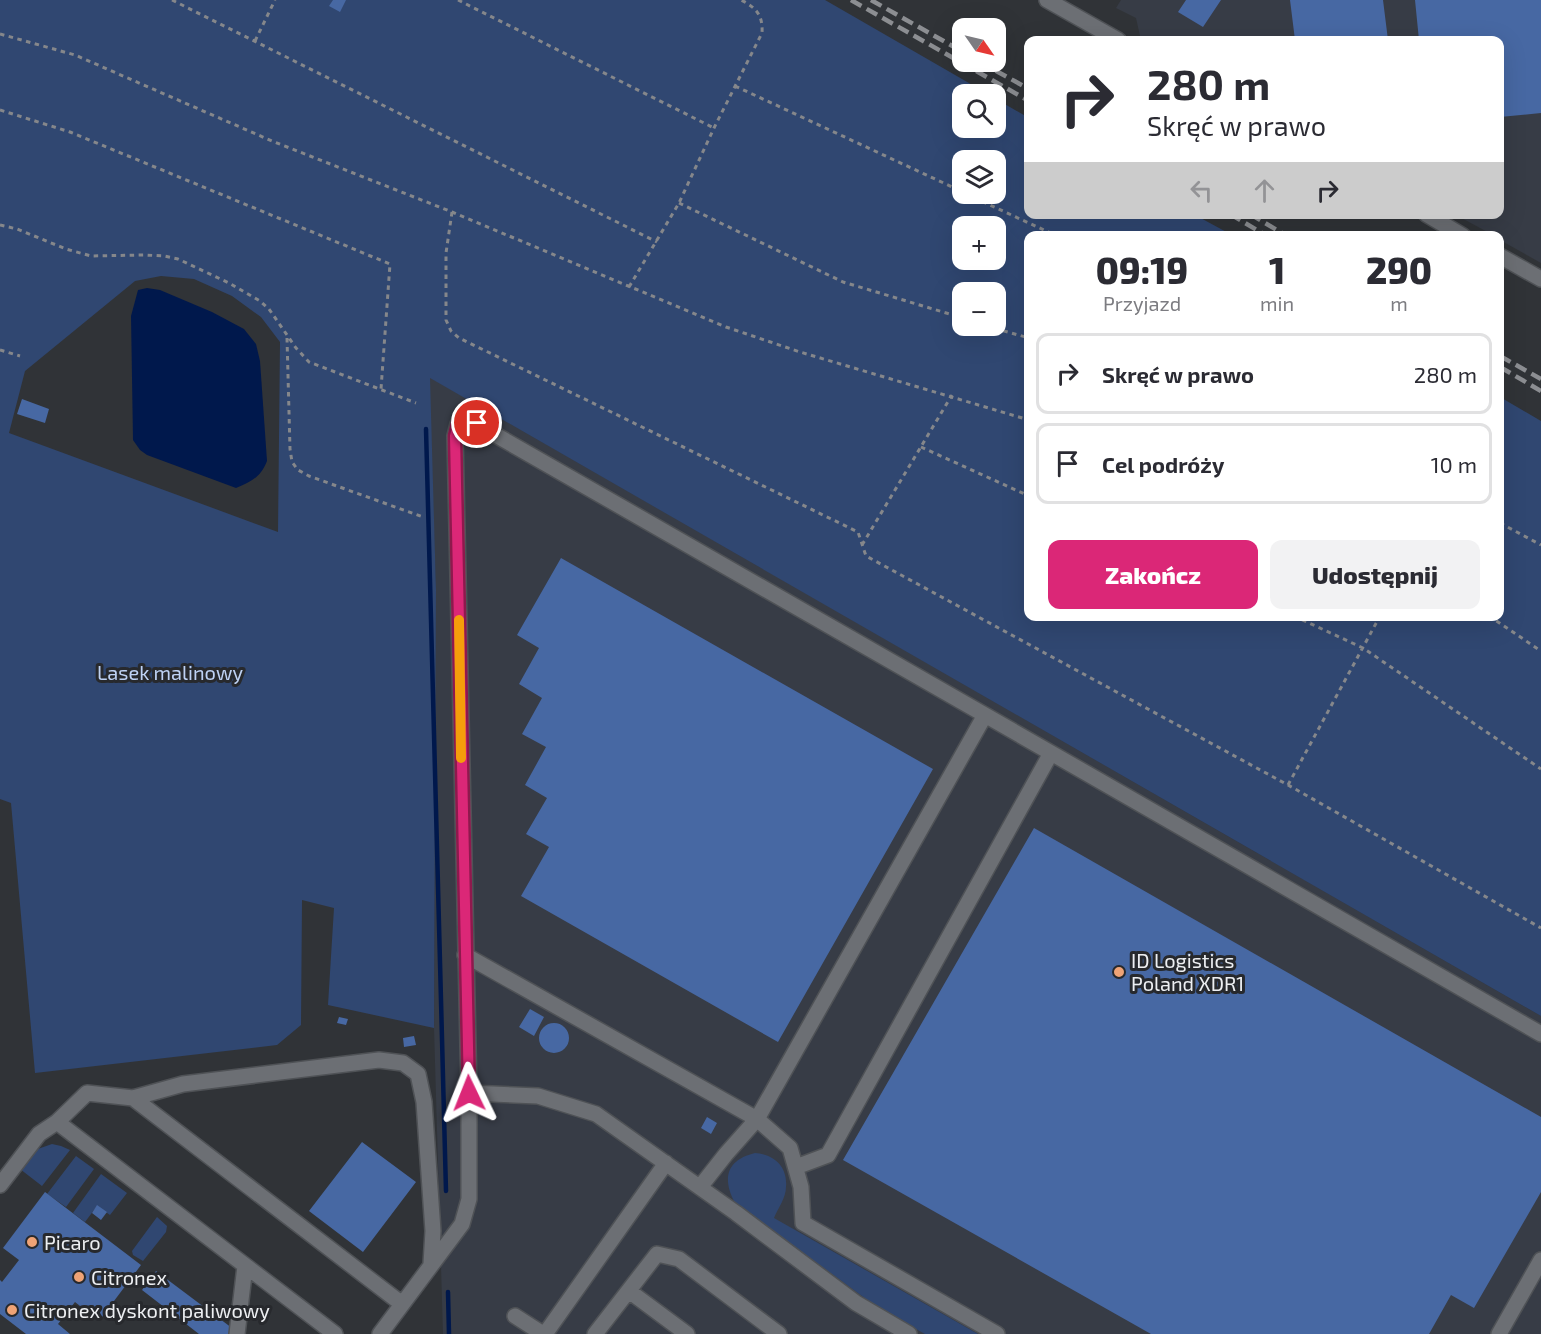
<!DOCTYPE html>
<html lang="pl">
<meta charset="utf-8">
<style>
:root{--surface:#fff;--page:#f2f2f3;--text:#2b2b33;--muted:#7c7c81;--line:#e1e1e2;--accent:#db2777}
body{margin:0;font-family:"Exo 2",sans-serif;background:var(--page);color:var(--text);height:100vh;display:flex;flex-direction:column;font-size:22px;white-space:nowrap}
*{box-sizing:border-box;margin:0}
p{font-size:20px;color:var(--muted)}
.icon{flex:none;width:33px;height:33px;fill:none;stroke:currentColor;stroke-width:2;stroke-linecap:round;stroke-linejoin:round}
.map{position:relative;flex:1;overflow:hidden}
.drawer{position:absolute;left:1024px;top:231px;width:480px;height:390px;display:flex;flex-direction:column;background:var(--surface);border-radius:12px;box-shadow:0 6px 24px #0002}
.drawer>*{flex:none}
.top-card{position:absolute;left:1024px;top:36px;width:480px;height:183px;border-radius:12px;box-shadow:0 6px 24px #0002;background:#fff;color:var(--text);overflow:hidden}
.needle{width:39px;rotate:124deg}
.controls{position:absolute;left:952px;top:18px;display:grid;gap:12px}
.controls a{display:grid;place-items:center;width:54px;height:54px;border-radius:12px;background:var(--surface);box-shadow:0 6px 24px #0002;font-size:30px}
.pin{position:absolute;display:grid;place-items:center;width:51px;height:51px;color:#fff;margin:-26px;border:3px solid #fff;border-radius:50%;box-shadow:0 2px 6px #0007}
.me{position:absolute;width:66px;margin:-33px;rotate:358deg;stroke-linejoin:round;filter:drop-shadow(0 0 4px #0008)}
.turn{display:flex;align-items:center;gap:21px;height:126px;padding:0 24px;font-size:27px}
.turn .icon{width:78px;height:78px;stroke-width:2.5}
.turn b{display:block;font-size:42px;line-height:51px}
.lanes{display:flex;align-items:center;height:57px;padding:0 24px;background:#0003;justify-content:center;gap:30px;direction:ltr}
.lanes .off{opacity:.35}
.eta{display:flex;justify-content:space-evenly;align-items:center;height:102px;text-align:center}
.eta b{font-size:36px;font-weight:800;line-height:42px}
.primary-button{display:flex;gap:12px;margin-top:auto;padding:12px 24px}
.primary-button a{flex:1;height:69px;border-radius:12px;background:var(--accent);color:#fff;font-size:24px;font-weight:800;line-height:69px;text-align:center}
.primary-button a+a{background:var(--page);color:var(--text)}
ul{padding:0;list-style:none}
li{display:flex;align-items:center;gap:18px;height:81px;margin:0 12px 9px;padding:0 12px;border:3px solid var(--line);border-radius:12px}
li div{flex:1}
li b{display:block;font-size:22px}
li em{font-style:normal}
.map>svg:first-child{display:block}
.built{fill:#373c46}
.green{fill:#304771;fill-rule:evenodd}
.water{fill:#00184c}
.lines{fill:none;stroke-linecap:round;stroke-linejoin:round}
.stream{stroke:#00184c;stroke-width:4.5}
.building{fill:#4768a3}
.minor-casing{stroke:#4f5256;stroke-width:18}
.path{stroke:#85878b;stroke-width:3;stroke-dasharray:4.5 4.5;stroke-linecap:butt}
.minor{stroke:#6c6f74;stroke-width:15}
.rail{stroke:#8c8e92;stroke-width:4.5;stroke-dasharray:12 6;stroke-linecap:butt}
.route-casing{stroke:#8e194d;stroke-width:15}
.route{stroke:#db2777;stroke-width:10}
.slow{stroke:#f59e0b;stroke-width:10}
.poi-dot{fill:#efa376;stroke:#27292d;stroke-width:2}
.labels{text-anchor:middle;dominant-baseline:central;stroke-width:6;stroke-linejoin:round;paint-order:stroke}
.park-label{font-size:20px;fill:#bed2f4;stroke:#27292d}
.poi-label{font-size:20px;fill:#edeff2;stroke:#27292d;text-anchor:start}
</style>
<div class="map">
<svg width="1541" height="1334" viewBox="0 0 1541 1334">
<rect width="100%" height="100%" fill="#303337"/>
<path class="built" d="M1121,0H1541V263L1500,240V236L1493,235L1456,215L1500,214V40H1148L1140,36L1136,18L1116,8Z
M429,377L1541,1016V1334H443L434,1028L436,590Z"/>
<path class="green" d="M0,0H825L988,94H963V128H996V99L1029,118V214L1195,215L1232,235L1029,236V616H1500V397L1541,421V1016L430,378L436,590L434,1028L328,1005L334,908L302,900L301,1025L277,1045L35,1073L11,803L0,799ZM963,160H996V194H963ZM963,226H996V260H963ZM161,276L194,279L232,296L261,317L280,342L278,532L9,433L25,371L135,281ZM963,292H996V326H963Z
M52,1144L61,1146L70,1150L42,1186L20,1169L35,1150Z
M755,1153C773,1154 788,1166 786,1187C786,1198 778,1208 774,1218L978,1334H925L877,1307L735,1203C722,1179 726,1160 755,1153Z
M76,1156L94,1169L66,1207L47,1194Z
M101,1174L127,1193L110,1215L97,1206L85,1222L73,1213Z
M157,1217L167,1226L166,1232L143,1261L133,1255L132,1251Z"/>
<path class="water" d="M147,288L160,290L212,312L244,329L256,344L260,361L267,461C261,477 251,482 236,488L147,455L140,450L133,440L131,316L138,290Z"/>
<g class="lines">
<path class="stream" d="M426,429L446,1191
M448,1292L449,1334"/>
</g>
<path class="building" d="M333,0H346L340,12L329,6Z
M1186,0H1221L1203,27L1178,12Z
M1290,0H1383L1388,40H1295Z
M1415,0H1541V113L1500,117V40H1419Z
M22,399L49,409L45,423L17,414Z
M561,558L933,769L778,1042L521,896L549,847L526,834L547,798L525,785L546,747L522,734L542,698L519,684L539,648L517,635Z
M1034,828L1541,1117V1192L1474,1308L1451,1295L1429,1334H1151L843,1160Z
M530,1009L544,1017L534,1036L519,1027Z
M339,1017L348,1019L346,1025L337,1023Z
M539 1038a15 15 0 1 1 30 0a15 15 0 1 1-30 0Z
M414,1036L416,1045L404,1047L403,1038Z
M707,1117L717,1123L711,1134L701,1128Z
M362,1142L416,1182L363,1252L309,1211Z
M45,1192L141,1265L99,1321L75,1302L58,1324L70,1334H26L0,1314V1280L2,1282L19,1260L3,1248Z
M97,1205L107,1212L101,1220L92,1213Z
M156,1271L240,1334H199L142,1290Z"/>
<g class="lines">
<defs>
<path id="minor" d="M1047,0L1118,40
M1426,214L1463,236
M1500,256L1541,279
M465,955L757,1119L790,1148L801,1187L803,1223L997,1334
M469,1093L455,436L458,424L466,418L985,715
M133,1098L183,1084L379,1060L403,1063L418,1074L424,1102L433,1231L431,1264
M796,1167L828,1155L1051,753
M0,1185L39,1134L57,1122
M700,1187L726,1154L757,1119L985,715L1541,1034
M629,1291L687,1334
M515,1316L543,1334
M237,1334L245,1266
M335,1334L57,1122L87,1093L133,1098L402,1304
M380,1334L462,1224L469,1199V1093L538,1096L596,1114L736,1213L856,1303L909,1334
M545,1334L666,1163
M595,1334L657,1254L679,1259L779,1334
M1499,1334L1541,1260"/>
</defs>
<use href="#minor" class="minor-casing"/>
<path class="path" d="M172,0L657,242
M458,0L714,128
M0,34L75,55L272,141L452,212L726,327L800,352L1029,420
M255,41L275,0
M735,86L963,192
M0,110L70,132L390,264L381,389
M966,194L1057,236
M679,203L843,282L963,318
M452,212L446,253V320L451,331L459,338L858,532L866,556L1288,785L1541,928
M0,225L17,229L66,249L91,256L145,255L164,256L178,259L229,283L260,301L269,309L296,348L309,362L416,403
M629,287L679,203L714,128L762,33C763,16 757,8 741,0
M986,326L1029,338
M287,338L290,449L292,462L298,470L309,476L423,517
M0,350L20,356
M921,447L1029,496
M1500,523L1541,545
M862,545L952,395
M1294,616L1363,648L1541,769
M1489,616L1541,651
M1288,785L1380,616"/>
<use href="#minor" class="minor"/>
<path class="rail" d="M851,0L1029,101
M871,0L963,52
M980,62L1029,89
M1230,214L1267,236
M1250,214L1287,236
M1500,356L1541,379
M1500,367L1541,391"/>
</g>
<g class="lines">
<defs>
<path id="route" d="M469,1093L455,436L458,424L466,418L477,423"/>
</defs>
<use href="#route" class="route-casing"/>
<use href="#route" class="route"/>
<path class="slow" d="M459,620L461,758"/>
</g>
<g class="poi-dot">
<circle cx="1119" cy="972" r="6"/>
<circle cx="32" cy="1242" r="6"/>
<circle cx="79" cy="1277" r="6"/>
<circle cx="12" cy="1310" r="6"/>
</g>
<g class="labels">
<g class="park-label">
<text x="170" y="672">Lasek malinowy</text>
</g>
<g class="poi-label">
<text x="1131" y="960">ID Logistics<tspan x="1131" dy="23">Poland XDR1</tspan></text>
<text x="44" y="1242">Picaro</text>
<text x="91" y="1277">Citronex</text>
<text x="24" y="1310">Citronex dyskont paliwowy</text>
</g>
</g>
</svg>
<div class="controls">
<a><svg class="needle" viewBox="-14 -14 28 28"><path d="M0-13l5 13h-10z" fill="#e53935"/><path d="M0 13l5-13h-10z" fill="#7c7c81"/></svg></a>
<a><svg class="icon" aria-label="search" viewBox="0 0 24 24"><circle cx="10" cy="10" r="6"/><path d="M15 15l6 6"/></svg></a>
<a><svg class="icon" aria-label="layers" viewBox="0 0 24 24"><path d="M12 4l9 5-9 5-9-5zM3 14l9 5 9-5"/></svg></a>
<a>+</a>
<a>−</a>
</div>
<div class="pin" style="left:477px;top:423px;background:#d93025"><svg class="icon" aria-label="arrive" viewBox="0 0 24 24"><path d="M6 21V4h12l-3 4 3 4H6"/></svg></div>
<svg class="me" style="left:469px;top:1093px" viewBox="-20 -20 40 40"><path d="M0-17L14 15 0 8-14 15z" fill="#db2777" stroke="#fff" stroke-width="4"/></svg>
<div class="top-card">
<div class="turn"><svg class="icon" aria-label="right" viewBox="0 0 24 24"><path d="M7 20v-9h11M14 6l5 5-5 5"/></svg><div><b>280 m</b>Skręć w prawo</div></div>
<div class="lanes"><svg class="icon off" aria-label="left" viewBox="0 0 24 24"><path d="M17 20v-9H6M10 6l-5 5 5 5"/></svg><svg class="icon off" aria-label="ahead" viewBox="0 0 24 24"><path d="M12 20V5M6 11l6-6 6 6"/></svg><svg class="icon" aria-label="right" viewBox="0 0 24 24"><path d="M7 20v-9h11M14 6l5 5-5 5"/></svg></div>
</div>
<section class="drawer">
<div class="eta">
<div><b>09:19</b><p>Przyjazd</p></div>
<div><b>1</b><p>min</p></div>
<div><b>290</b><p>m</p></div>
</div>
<ul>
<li><svg class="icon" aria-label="right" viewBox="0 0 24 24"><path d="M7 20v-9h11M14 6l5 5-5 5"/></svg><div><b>Skręć w prawo</b></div><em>280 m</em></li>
<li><svg class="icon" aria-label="arrive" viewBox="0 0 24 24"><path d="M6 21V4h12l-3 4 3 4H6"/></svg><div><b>Cel podróży</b></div><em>10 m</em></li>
</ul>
<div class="primary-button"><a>Zakończ</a><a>Udostępnij</a></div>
</section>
</div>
